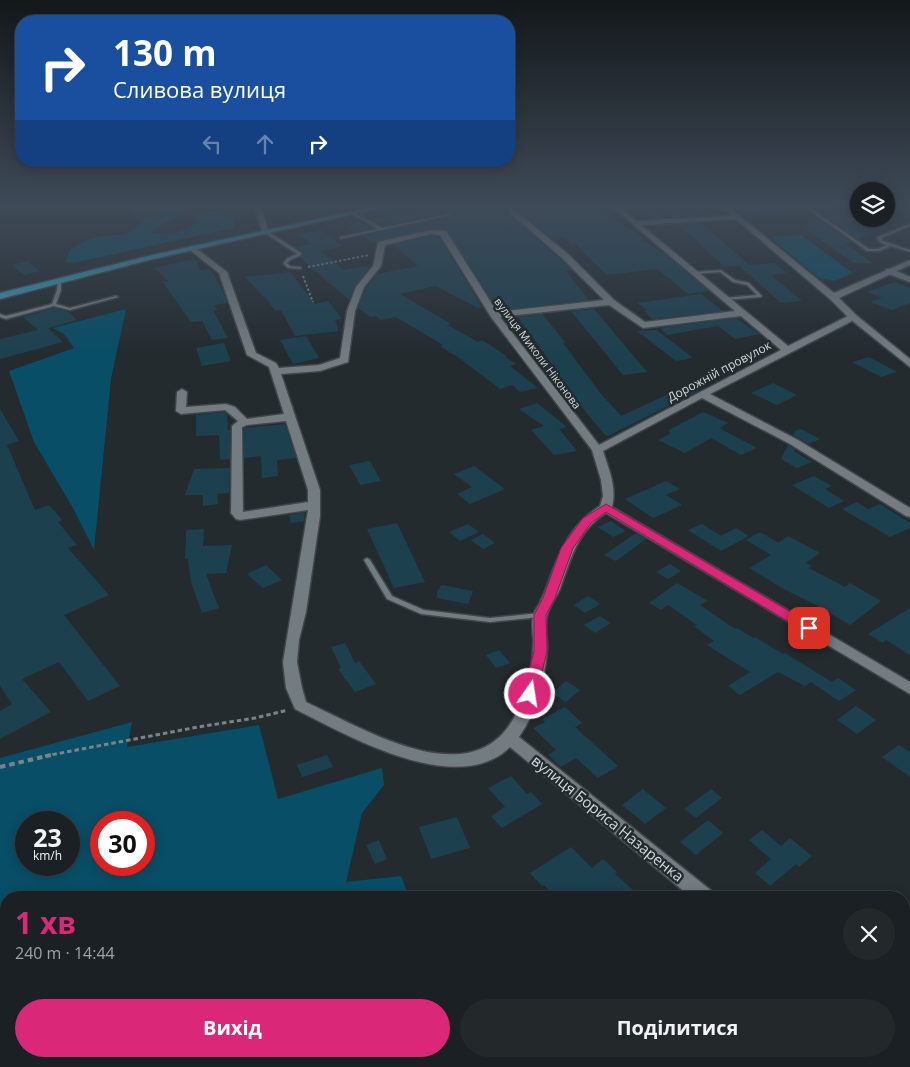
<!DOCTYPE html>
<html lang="uk">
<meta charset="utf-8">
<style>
:root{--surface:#1a2023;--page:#23282b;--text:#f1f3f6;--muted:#9fa3a6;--line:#383e41;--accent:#db2777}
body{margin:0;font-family:"Open Sans",sans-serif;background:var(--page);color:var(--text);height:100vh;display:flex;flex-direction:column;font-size:19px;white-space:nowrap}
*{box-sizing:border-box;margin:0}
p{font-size:16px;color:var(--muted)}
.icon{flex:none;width:28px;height:28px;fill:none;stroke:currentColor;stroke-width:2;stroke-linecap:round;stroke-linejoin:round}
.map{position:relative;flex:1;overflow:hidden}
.details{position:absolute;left:0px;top:891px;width:910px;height:176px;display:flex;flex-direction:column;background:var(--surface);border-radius:20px 20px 0 0;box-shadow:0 2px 12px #0003,0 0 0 1px var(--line)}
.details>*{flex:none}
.top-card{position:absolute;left:15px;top:15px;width:500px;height:152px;border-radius:20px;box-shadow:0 2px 12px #0003,0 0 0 1px var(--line);background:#1a4fa0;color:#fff;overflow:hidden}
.fabs{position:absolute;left:850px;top:182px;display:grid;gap:10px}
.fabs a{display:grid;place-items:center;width:45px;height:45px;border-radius:50%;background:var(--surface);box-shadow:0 2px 12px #0003,0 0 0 1px var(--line);font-size:25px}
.speed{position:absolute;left:15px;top:811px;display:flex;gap:10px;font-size:25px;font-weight:700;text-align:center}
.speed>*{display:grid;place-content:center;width:65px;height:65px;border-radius:50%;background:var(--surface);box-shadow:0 2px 12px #0003,0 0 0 1px var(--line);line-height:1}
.speed small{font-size:12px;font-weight:400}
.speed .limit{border:8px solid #d22;background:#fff;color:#111}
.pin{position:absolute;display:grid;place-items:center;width:42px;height:42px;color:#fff;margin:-21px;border-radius:10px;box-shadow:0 2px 8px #0006}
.me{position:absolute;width:55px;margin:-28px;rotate:13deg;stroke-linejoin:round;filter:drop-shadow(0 0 4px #0008)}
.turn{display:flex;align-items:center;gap:18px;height:105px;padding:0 15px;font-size:22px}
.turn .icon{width:65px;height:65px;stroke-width:2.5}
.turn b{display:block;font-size:35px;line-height:42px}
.lanes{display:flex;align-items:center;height:48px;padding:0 15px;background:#0003;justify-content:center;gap:25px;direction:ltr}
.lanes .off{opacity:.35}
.round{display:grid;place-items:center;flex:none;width:52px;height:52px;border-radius:26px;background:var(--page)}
.summary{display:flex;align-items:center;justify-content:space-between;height:85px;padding:0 15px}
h1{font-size:30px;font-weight:700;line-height:38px;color:var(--accent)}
.primary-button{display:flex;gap:10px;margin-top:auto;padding:10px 15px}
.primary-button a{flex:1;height:58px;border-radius:30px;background:var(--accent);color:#fff;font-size:20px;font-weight:700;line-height:58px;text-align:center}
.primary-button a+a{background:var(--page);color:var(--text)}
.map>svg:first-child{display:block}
.green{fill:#084e66;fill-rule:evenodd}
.building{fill:#1d404f}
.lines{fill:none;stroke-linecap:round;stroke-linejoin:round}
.service-casing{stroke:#40464a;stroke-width:3}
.minor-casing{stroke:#40464a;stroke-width:3}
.tertiary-casing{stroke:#40464a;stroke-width:3}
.primary-casing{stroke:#40464a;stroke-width:3}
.path-far2{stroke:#7c8386;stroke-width:2;stroke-dasharray:2.5 2;stroke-linecap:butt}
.path-far1{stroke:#7c8386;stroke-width:3;stroke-dasharray:4.5 3;stroke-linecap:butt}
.path{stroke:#7c8386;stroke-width:4;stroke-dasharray:5.5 4;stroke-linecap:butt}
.service{fill:#737c81;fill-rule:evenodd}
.minor{fill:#737c81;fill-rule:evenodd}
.tertiary{fill:#737c81;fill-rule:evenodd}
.primary{fill:#3798b8;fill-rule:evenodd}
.route{fill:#db2777;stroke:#8e194d}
.labels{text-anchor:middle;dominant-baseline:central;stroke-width:5;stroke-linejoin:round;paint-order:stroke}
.far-street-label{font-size:11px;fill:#d3d8da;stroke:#232b2f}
.street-label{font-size:12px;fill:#d3d8da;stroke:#232b2f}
.near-street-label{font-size:15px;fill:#d3d8da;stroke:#232b2f}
</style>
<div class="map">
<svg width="910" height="1067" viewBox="0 0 910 1067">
<rect width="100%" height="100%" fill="#232b2f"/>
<path class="green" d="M140,205H187L183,212L175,218L154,229L152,233C170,234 183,234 198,222L194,214C210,212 223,208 234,221L233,228L73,263L66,262L69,251C77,246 85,240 94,238C112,234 135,237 144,219L161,215L160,213L132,216L130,212Z
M729,205H769L779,212L742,215Z
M801,235L853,273L835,281L819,278L770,237Z
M126,309L111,379L94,550L73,508L34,442L9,371L74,348L64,334L53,328Z
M132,722L127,747L259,725L278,799L382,768L384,785L362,813L346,882L401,876L409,897L6,898V1061H186L175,1067H0V758ZM26,822H69V865H26ZM101,822H144V865H101Z
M297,1061H583L586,1067H301Z"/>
<path class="building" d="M432,205H468L477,209L496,205H579V211L594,207L622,223H619L644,238L640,239L664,253L709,291L688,294L657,269L607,275L574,243L572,245L562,236L556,242L513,207L509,206L507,208L508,213L572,270L566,271L589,300L498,310L446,229L431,228L373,243L362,236L453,216L449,212L382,226L371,220Z
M639,205H655L668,217L652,218Z
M659,206L691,213L694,216L671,217Z
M835,212L887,228L858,239L825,216Z
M818,219L851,242L846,244L872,263H853L801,225Z
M361,222L373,228L355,232L344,225Z
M702,223L749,265L774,263L787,273L771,275L802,301L781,303L739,266L724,267L679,224Z
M322,230L342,246L322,251L312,244L344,270L366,266L369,268L355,286L349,300L300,258L303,253L296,247L312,244L298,235Z
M431,236L439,237L482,307L478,308L436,286L400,294L451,324L448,325L478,342L482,340L507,356L505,357L516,364L510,366L538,388L520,392L512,385L500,389L459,358L440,346L443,345L396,317L381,320L376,316L370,317L358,308L366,288L377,274L418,266L394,245Z
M190,260L197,261L200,271L209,269L214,275L226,298L227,303L214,305L217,310H213L228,338L212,340L202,321L191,322L162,281H169L154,268Z
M27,261L40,271L24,275L12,265Z
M290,272L315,304L328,301L342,319L335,320L339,331L295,336L281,310L275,311L268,301L245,277Z
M894,282L910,288V303L892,310L870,302L882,298L867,292Z
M701,294L723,311L652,319L644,311H647L638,303Z
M55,308L67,311L77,320L48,328L63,342L0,359V339L38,330L23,317Z
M594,309L647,372L623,375L571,311Z
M542,314L565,342L563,343L601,394L621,416L673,392L700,390L608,436L604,434L585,411L518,317Z
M736,318L759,334L735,339L718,326L667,335L660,328Z
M657,330L693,358L676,361L637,331Z
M306,336L319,358L293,364L280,340Z
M224,343L231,361L202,366L196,348Z
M869,357L897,372L881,377L852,362Z
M773,383L797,395L777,405L751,393Z
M537,403L567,427L559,429L577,451L554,455L531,430L544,426L519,409Z
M0,409L19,441L7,445L35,510L49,505L62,520L58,522L77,545L68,548L109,595L64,615L120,686L88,701L59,662L22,679L51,712L0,739V711L12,704L0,686Z
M224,412L227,414L228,430H230V459L220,460L219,435L196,436V415Z
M703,412L728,423L719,428L757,448L741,455L711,438L685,453L658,440L670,434L669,430Z
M285,424L296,458L277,460L278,476L262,478L261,456L244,458V428Z
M801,429L820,439L809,444L793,435L796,430Z
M788,445L796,450L793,451L812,462L797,468L781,459Z
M370,461L381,481L360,485L349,465Z
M474,466L505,489L470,504L457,494L472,487L454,474Z
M230,468L229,493L217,494L218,504L203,506V495H185L194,469Z
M814,476L832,486L825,489L844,501L829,508L792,485Z
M666,481L680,489L666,495L682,505L653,518L625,499Z
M857,502L868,509L880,504L910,523V528L890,537L842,509Z
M305,512L304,521L291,523L289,515Z
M611,521L626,531L613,537L598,527Z
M397,523L425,582L394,588L367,529Z
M468,524L479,532L460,541L449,532Z
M702,524L721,536L736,528L749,536L721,551L688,530Z
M204,529L203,546L232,545L226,573L206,574L219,608L202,613L191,582L188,559H185L186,540V530Z
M760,532L778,543L788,536L820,553L806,563L812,566L809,568L845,587L850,583L881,601L850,625L818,606L784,589L749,568L771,555L746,540Z
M636,533L646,539L616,561L604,555Z
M483,534L495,543L483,549L471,540Z
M670,564L681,571L668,579L656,572Z
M266,565L282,580L263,588L247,574Z
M677,583L708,601L700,605L735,629L737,628L753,638L755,637L783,654L785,653L832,682L838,678L856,690L839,701L811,682L805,686L778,672L740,695L728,686L750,672L707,645L714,641L694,626L697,625L668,605L661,610L649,603Z
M441,585L473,591L468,604L437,598V592Z
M588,596L600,604L585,613L574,605Z
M910,608V655L886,640L883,643L868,634Z
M600,616L611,623L595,633L584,625Z
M345,643L355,663L359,661L376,684L355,692L338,669L341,668L331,647Z
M499,650L510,663L496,668L486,655Z
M566,681L580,690L566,702L552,693Z
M856,706L876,720L857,734L837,720Z
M565,707L582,723L575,727L618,766L598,778L576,758L561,767L548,755L556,750L533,728L545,722L542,719Z
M899,745L910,752V777L882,757Z
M327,755L333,767L302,777L297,765Z
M511,776L527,794L531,792L542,804L502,828L491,816L505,807L488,788Z
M643,789L666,808L645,824L622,805Z
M711,789L722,798L696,818L684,809Z
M457,817L470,848L431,859L419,827Z
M708,820L723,833L696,855L680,842Z
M762,830L781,846L790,838L812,856L799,867L796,864L770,886L755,873L771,859L749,840Z
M379,840L387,859L375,864L366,845Z
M571,847L592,868L603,859L617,872L615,874L642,898H557L544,885L542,886L530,873Z"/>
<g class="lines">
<defs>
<path id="service" d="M479,205H486L479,207Z
M802,205H806L869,249H878L887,245L881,243L877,238L878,237L910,224V226L881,238L883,241L910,250V252L891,246L879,251H867Z
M353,212L382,228L449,214L451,215L340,239V237L378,229L352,214L351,213Z
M265,231H267L301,253V255L290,260L287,263L290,266L301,267V269L288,268L284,264V262L288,258L297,254L265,233Z
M721,270L735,280L749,283L762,296L760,297L724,300V299L726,298L757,295L747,285L733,282L720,272L695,274L693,273L695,272Z
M58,279L61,280V290L56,304L70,308L116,296L118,297L70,310L54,306L6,319L0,317V314L6,316L52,304L57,290Z
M367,558L370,560L392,596L424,610L490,618L540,613H542L543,615L542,617H540L490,622L421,614L387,599L364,560Z"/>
<path id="minor" d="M254,205H261L269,234L262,232Z
M610,205H617L636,221L739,215L740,217L736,219L641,225L788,346L850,315H856V319L710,394L798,440L910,508V517L906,516L790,444L702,398L603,451C609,470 617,487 612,507L910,682V694L606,513C577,531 571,559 560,589C556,598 549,607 547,616C544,628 548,639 547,651C545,680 536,713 519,737L713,892L715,898H692L510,747C457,799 347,735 295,709L286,688L283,662L308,510L240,520L236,519L231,513L232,426L238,421L225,410L181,414L176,411L177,392L182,389L187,392L186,407L226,404L235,407L247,419L284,414L269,367L247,355L219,273L190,250V246H193L227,272L256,353L276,363L279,368L319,365L340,358L347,311L356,287L373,266L378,242L431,230L446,231L497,312L604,300L562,258L509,212V208H512L568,254L614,300L645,322L735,311ZM431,234L440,235L491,317L592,450L601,480L603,496L600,506C573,523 562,546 551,575C548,584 545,592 541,600C539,606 534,610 533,617C531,627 534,637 533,647C533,664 528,683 522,699C487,804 372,733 306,702L302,688L297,662L299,640L306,612L320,516V490L281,374L320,371L348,362L355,311L364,287L381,266L385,245ZM609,305L643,328L741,316L781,350L599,445L500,317ZM286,421L308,490V502L243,512L242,427L247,425Z
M886,269H892L910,277V282L886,273Z
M904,1047L910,1050V1067H898L895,1061H904Z"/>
<path id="tertiary" d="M719,205H726L834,293L910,260V265L839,298L856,315L910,359V367L850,319L830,299Z"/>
<path id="primary" d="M381,205H394L149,260L0,299V293L148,256Z"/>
</defs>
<use href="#service" class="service-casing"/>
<use href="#minor" class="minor-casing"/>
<use href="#tertiary" class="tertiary-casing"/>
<use href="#primary" class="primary-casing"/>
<path class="path-far2" d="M668,205L673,209
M522,208L535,205
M308,267L369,255
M303,276L313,302"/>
<path class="path-far1" d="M45,756L198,727L255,718L288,710"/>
<path class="path" d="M0,767L51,755"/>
<use href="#service" class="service"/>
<use href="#minor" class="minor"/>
<use href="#tertiary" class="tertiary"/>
<use href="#primary" class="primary"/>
</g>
<linearGradient id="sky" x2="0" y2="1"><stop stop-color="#13181a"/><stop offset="0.58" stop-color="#3f4a58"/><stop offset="1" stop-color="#3f4a58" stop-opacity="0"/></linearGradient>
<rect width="910" height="354" fill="url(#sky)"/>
<path class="route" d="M606,504L813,625L815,628L813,631H804L606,512L591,523L573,548L555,598L546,615L547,651L537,694L535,698H525L523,694L534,651V615L543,598L561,548L583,518Z"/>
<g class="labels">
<g class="far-street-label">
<text transform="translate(538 353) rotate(53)">вулиця Миколи Ніконова</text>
</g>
<g class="street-label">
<text transform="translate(719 371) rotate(-28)">Дорожній провулок</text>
</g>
<g class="near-street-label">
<text transform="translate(608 818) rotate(39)">вулиця Бориса Назаренка</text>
</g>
</g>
</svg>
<div class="fabs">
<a><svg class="icon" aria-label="layers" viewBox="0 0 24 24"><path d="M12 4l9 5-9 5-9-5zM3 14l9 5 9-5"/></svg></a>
</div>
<div class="speed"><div>23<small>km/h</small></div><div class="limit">30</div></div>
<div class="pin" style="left:809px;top:628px;background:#d93025"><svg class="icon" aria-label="arrive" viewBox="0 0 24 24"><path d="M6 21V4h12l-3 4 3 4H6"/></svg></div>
<svg class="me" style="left:530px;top:694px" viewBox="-20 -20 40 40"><circle r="17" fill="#db2777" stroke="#fff" stroke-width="3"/><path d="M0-11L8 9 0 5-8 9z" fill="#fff"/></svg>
<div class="top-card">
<div class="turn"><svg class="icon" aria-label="right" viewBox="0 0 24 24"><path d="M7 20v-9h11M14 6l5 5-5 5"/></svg><div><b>130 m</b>Сливова вулиця</div></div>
<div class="lanes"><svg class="icon off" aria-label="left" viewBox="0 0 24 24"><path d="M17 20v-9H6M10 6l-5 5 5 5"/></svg><svg class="icon off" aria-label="ahead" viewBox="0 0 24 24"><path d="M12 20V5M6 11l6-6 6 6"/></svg><svg class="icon" aria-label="right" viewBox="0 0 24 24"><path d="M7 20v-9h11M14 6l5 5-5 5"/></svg></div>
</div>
<section class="details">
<div class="summary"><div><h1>1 хв</h1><p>240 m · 14:44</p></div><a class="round"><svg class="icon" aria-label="close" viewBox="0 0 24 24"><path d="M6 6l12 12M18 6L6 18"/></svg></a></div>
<div class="primary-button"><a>Вихід</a><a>Поділитися</a></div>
</section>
</div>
